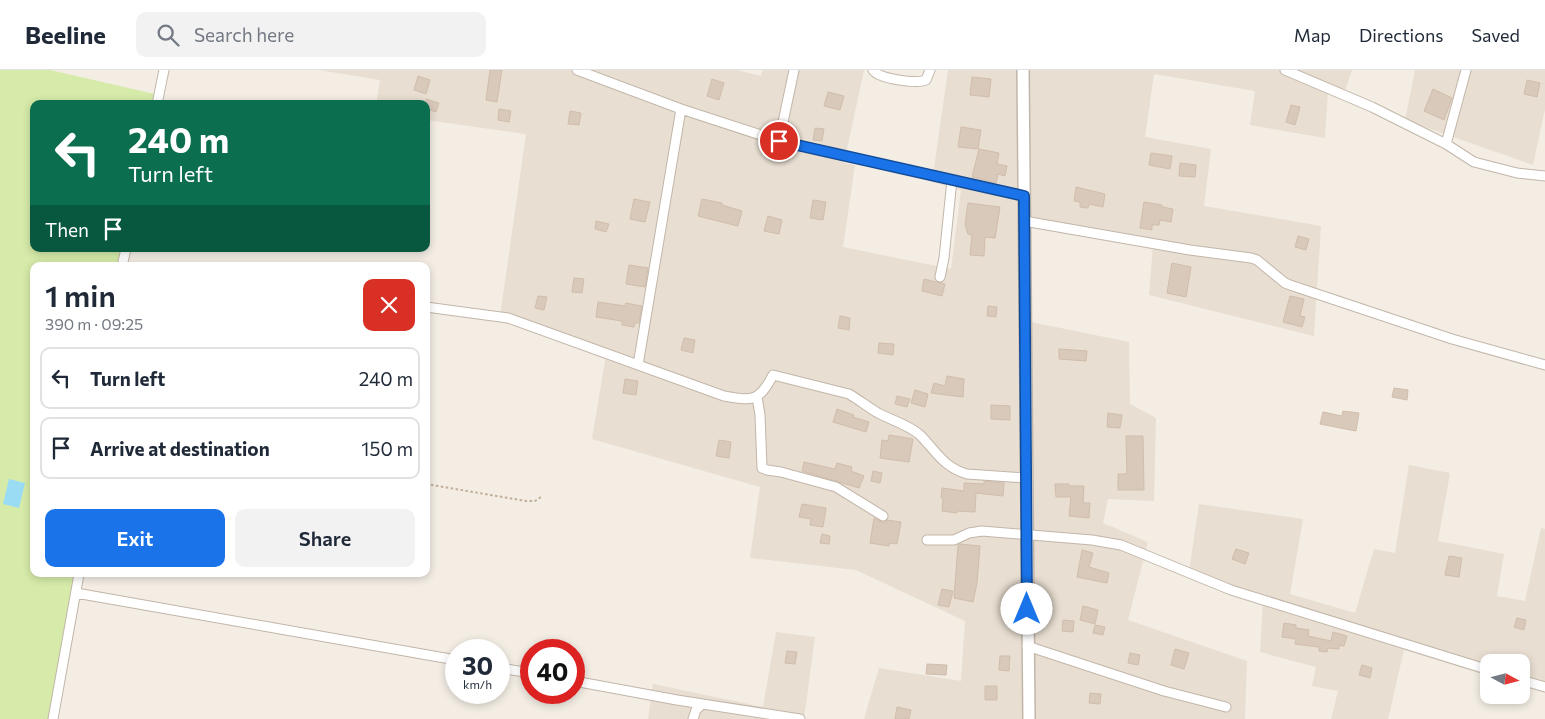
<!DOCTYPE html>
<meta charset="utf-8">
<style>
:root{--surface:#fff;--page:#f2f2f3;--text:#1f2937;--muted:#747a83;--line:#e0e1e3;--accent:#1a73e8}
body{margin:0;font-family:Commissioner,sans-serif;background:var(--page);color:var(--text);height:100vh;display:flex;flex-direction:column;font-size:19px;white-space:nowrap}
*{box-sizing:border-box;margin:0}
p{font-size:16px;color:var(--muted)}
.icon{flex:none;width:28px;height:28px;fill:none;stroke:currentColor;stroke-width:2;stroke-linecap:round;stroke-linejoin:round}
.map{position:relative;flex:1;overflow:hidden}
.drawer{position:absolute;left:30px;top:192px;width:400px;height:315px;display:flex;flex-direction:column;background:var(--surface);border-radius:10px;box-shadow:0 2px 8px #0003}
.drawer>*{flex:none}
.banner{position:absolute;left:30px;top:30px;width:400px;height:152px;border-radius:10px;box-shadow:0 2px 8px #0003;background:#0b6e4f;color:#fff;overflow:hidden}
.needle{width:32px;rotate:97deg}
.buttons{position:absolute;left:1480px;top:584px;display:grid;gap:10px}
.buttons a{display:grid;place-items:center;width:50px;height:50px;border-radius:10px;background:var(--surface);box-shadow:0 2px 8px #0003;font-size:25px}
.speed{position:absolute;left:445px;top:569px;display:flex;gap:10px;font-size:25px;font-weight:700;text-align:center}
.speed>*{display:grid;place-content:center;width:65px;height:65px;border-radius:50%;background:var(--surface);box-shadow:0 2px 8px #0003;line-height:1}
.speed small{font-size:12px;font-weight:400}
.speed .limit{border:8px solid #d22;background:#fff;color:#111}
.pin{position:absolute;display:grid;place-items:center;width:42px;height:42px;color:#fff;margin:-21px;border:2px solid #fff;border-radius:50%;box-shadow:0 1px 5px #0007}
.me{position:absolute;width:55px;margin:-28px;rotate:0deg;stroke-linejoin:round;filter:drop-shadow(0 0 4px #0008)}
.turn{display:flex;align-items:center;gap:18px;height:105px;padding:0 15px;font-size:22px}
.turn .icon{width:65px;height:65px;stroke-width:2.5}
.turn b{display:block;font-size:35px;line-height:42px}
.then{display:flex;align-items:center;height:48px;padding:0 15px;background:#0003;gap:10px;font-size:19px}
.round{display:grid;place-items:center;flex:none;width:52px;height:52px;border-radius:10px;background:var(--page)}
.head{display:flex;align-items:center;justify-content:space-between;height:85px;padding:0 15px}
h1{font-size:30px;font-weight:600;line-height:38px}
.primary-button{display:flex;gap:10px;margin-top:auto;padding:10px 15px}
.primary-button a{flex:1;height:58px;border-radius:10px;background:var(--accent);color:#fff;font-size:20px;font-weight:600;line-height:58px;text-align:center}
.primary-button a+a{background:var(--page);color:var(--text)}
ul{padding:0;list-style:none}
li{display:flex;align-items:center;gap:15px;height:62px;margin:0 10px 8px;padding:0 5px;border:2px solid var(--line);border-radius:10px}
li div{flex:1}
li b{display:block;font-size:19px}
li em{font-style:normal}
header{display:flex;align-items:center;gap:30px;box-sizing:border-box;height:70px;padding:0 25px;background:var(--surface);border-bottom:1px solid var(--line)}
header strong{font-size:24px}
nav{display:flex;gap:28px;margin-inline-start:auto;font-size:18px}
.search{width:350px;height:45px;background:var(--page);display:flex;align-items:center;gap:12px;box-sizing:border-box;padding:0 18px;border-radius:10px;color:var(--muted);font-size:19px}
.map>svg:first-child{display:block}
.residential{fill:#e8ded1}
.green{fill:#d6eba9}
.water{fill:#9bdcf5}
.building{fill:#d9c9bb;stroke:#d1bdab}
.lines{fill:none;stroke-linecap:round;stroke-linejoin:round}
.minor-casing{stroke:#c2b6a9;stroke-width:11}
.tertiary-casing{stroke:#c2b6a9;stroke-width:14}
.path{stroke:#c2ad96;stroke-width:2;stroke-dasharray:2.5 2.5;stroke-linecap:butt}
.minor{stroke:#fff;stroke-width:9}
.tertiary{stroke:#fff;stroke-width:11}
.route-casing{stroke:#114b97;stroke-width:12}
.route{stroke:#1a73e8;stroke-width:9}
</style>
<header>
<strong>Beeline</strong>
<div class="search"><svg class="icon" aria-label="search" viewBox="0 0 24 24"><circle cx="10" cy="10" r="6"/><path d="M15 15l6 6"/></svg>Search here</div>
<nav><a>Map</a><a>Directions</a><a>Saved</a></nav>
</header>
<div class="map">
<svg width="1545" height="649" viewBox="0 0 1545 649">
<rect width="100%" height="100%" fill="#f3ede4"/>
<path class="residential" d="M319,0H736L761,6L763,0H864L844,93L855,95L843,177L951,199L961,120L932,112L948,0H1352L1343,27L1328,21L1325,68L1250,55L1255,21L1154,4L1145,67L1211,79L1204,136L1321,156L1314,266L1149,225L1153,176L1030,152L1031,252L1129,272L1130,334L1156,348L1154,431L1108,429L1103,453L1148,472L1128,550L1247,591L1245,649H864L879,598L961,611L965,551L856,500L750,488L760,417L592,369L606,285L500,247L526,64L426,50V34H376L380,10Z
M1415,0H1545V39L1533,95L1405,50Z
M1409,395L1450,403L1438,471L1504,484L1497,526L1525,531L1541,458L1545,459V622L1521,615V592H1489V606L1404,580L1388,649H1331L1338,621L1312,616L1316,597L1260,582L1263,533L1188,508L1199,434L1303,449L1290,524L1355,543L1374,479L1395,483Z
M776,562L815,567L804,649H648L653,614L763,637Z"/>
<path class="green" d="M0,0H50L159,25L157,34H34V179H126L122,196H34V504H77L52,649H0Z"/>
<path class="water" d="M9,409L25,413L19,438L3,434Z"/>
<path class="building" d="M490,0H502L497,32L486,30Z
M418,6L430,10L426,24L414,20Z
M972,7L991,9L989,27L970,25Z
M712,9L724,13L719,30L707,26Z
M1527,10L1540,13L1537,27L1524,24Z
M1433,19L1452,28L1444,50L1424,41Z
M828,22L844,26L840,40L824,36Z
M426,29L439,33L436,42L426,39Z
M1291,35L1300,37L1295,55L1286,52Z
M499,39L511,41L509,52L498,50Z
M570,41L581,43L579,55L568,54Z
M961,57L981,60L978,79L958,77Z
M815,58L824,59L822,71L813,70Z
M979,79L999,83L997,94L1007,96L1005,106L998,104L996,113L972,107Z
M1151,83L1172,86L1170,99L1149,95Z
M1180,93L1196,95L1195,107L1179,106Z
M1076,117L1105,124L1103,137L1089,134L1088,138L1080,137V132L1074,131Z
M634,129L650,132L645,152L630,149Z
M702,129L722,133V135L742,141L738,156L698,146Z
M813,130L826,132L823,150L810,148Z
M1144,132L1162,135V137L1173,139L1171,152L1160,150L1159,155H1152V160L1140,158Z
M968,133L1000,137L995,168L985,167L984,186L970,185L972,165L968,164L965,155Z
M768,146L782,150L779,164L764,161Z
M596,151L609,154L606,162L595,159Z
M1298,166L1309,169L1306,180L1295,177Z
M1172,193L1191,197L1186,227L1167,223Z
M629,195L648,198L645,217L626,214Z
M574,208L584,209L582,223L572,222Z
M924,209L945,214L942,226L922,221Z
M538,226L547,227L544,240L535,238Z
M1290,226L1304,229L1300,246L1305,247L1302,257L1283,252Z
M598,232L625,236L626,233L642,236L639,253H635L634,257L622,255V251L596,247Z
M988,236L997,237L996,247L987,246Z
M840,246L850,248L849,260L838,258Z
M684,268L695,270L693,283L681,280Z
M879,273L894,274L893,285L878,283Z
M1059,279L1087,281L1086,291L1059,289Z
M947,306L964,309L963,327L931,323L934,313L945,316Z
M625,309L638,311L636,325L623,323Z
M1394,318L1408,320L1407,330L1392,327Z
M915,320L928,324L925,337L911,333Z
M897,326L910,329L907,337L895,334Z
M991,335L1010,336V350L991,349Z
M837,339L854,345L853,347L869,352L866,362L833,352Z
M1343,341L1359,343L1356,361L1320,354L1323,342L1342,346Z
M1108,343L1122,345L1120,358L1107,357Z
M889,365L913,369L909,392L880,388L882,370L888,371Z
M1126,366H1143L1144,420H1118V404H1127Z
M719,370L731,372L729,388L716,386Z
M804,392L835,399L837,393L852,397L851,401L864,406L859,418L802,401Z
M873,401L882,403L880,413L871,411Z
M984,411L1004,413L1003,426L976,423L975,442L957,441V443L942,441L943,428H941L942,418L964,421V413L984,414Z
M1055,414H1069V416H1084L1083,433H1090L1089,448L1069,446L1071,427H1056Z
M802,434L826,438L823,457L810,455L811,449L799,447Z
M874,448L882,452L887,450L901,452L897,474L890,473L889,476L870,473Z
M822,464L830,466L829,474L820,473Z
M960,474L980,476L977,513L973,532L954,528L958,475Z
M1236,479L1249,483L1245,494L1232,489Z
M1082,480L1093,483L1089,497L1109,503L1107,513L1077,507Z
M1449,486L1462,488L1459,507L1445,505Z
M942,519L953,521L949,537L938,535Z
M1083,536L1098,540L1095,554L1080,550Z
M1517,548L1526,550L1524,560L1514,557Z
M1063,550L1074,551L1073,562L1062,561Z
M1284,553L1296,555V558L1309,560L1308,566L1331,571L1333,562L1347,566L1344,576L1339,575V579L1328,578L1327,582L1319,581V577L1295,574L1296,569L1282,567Z
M1095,555L1105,557L1103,565L1093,563Z
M1175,579L1189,583L1184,599L1171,595Z
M787,581L797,582L795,594L785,593Z
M1130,583L1140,585L1138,595L1128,593Z
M1000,586H1010L1009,601L999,600Z
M927,594L947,595L946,605L926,604Z
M1362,595L1372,598L1370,608L1359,605Z
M985,616H997V630H985Z
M1090,623L1101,624L1100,634L1089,633Z
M897,637L911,640L909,649H895Z"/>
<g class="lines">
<defs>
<path id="minor" d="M577,0L681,39L779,71L1024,126
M873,0C879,9 916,14 926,10L930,0
M1285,0L1372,37L1446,74L1474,92L1517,103L1545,106
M157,34L164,0
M779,71L794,0
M1446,74L1466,0
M1024,151L1190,180L1251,188L1257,190L1285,213L1290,215L1452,269L1545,295
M122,196L126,179
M940,207L944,188L952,110
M426,237L508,248L724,326C752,331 759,332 773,305L849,324C859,330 868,337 878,343C891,350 909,355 920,365C936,381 943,397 967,404L1027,408
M638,295L681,39
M757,327L760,345L762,398L767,400L781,402L836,417L883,446
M927,470H954L969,463L982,461L1092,470L1121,475L1231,520L1489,600
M76,523L456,590
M1027,576L1164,621L1226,637
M499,598L531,603
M1521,610L1545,617
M574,611L677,630L800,649
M53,649L79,504
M693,649L696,640L702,634"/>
<path id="tertiary" d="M1023,0L1029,649"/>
</defs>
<use href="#minor" class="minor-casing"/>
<use href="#tertiary" class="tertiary-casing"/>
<path class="path" d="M426,414L526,431H535L541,427"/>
<use href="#minor" class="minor"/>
<use href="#tertiary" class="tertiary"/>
</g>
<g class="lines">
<defs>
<path id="route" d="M779,71L1024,126L1027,539"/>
</defs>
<use href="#route" class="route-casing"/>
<use href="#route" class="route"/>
</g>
</svg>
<div class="buttons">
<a><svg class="needle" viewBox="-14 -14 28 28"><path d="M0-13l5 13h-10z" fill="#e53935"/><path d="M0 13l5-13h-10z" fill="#747a83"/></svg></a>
</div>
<div class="speed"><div>30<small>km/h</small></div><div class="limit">40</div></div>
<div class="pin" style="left:779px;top:71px;background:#d93025"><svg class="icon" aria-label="arrive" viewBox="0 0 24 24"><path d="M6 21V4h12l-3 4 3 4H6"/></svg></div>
<svg class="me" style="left:1027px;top:539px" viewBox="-20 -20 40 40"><circle r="19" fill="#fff"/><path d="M0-13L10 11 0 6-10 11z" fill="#1a73e8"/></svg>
<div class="banner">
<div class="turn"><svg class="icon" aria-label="left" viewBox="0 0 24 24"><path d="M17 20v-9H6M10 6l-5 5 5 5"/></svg><div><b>240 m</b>Turn left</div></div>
<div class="then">Then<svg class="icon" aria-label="arrive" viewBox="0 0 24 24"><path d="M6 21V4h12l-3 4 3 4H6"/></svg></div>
</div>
<section class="drawer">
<div class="head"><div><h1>1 min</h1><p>390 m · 09:25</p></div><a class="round" style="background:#d93025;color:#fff"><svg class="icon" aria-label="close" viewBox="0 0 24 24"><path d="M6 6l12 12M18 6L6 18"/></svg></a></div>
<ul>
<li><svg class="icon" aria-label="left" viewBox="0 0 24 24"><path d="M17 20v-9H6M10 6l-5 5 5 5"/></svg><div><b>Turn left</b></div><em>240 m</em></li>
<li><svg class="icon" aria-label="arrive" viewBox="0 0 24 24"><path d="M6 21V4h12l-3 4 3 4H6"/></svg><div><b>Arrive at destination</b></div><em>150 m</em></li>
</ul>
<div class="primary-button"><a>Exit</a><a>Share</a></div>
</section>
</div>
